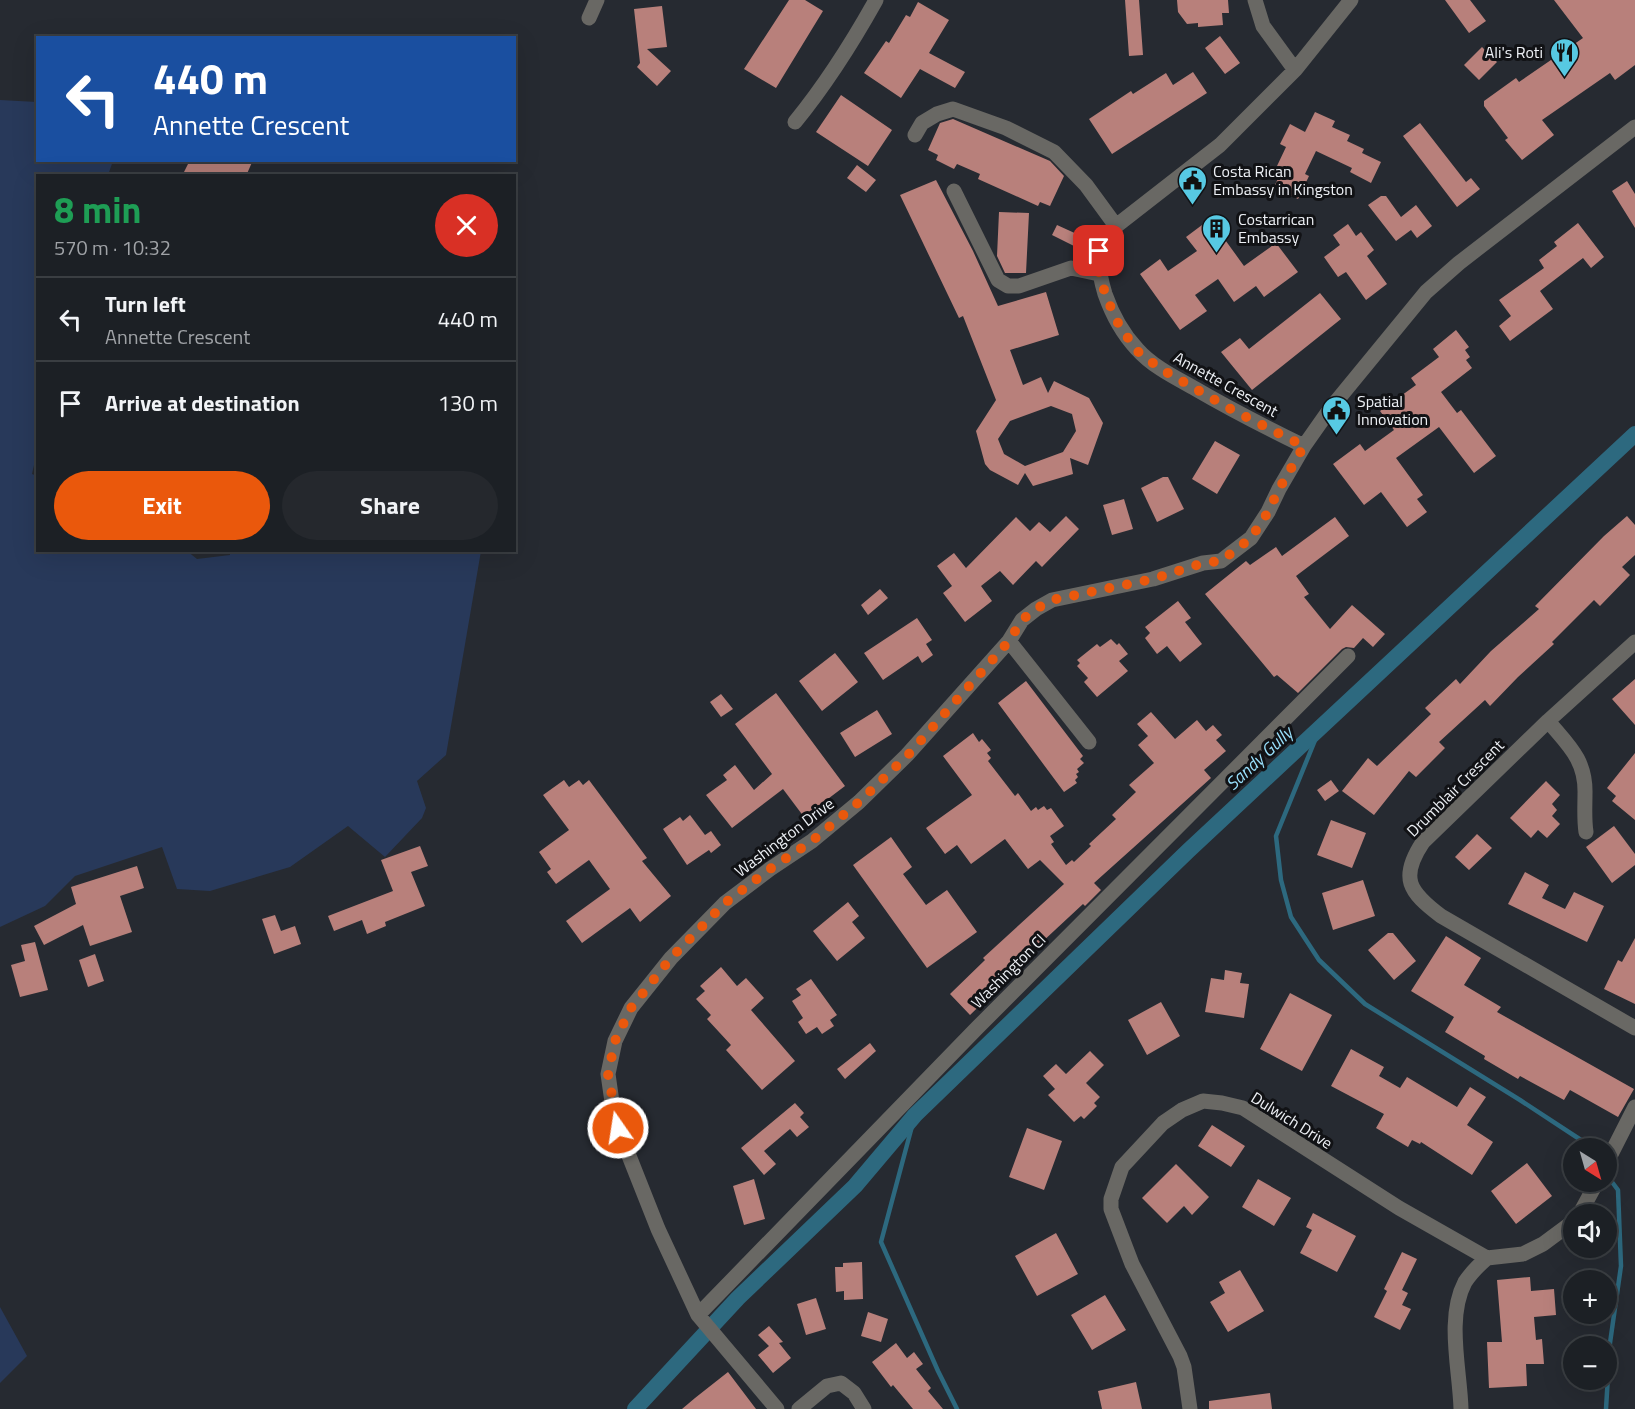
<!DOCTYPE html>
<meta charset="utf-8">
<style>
:root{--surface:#1c2025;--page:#25282d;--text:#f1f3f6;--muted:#a0a3a7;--line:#3a3e42;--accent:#ea580c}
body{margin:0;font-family:"Titillium Web",sans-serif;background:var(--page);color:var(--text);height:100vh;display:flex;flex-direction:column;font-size:22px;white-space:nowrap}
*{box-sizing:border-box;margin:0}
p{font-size:20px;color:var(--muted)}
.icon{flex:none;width:33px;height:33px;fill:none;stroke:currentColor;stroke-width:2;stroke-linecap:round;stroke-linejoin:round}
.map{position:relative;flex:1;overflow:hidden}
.panel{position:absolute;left:36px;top:174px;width:480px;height:378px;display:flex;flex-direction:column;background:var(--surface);border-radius:0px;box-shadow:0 6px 24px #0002,0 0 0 2px var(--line)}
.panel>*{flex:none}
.top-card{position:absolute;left:36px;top:36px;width:480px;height:126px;border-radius:0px;box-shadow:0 6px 24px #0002,0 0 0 2px var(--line);background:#1a4fa0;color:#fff;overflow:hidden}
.needle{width:39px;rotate:143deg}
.fabs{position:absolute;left:1563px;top:1138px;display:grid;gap:12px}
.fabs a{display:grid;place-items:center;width:54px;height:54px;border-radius:50%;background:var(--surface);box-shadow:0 6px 24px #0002,0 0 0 2px var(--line);font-size:30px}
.pin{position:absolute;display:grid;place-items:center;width:51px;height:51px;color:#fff;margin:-26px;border-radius:12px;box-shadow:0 3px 9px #0006}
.me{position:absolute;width:66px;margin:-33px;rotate:347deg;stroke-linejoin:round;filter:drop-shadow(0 0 4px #0008)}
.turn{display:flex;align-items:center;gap:21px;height:126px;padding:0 18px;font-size:27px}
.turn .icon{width:78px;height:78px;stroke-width:2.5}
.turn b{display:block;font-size:42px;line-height:51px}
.round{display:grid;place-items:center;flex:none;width:63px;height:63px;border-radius:32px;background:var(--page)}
.overview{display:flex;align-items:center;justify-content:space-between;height:102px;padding:0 18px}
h1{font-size:36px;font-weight:700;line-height:45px;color:#1e9e55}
.button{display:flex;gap:12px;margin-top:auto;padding:12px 18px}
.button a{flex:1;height:69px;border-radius:36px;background:var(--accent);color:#fff;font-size:24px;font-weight:700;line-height:69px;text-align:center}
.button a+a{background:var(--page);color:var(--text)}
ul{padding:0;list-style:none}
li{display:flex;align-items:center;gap:18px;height:84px;padding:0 18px;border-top:2px solid var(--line)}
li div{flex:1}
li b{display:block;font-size:22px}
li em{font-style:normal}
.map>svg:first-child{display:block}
.green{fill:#28395a}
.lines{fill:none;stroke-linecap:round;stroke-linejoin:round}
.stream{stroke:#2d697f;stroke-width:4.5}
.canal{stroke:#2d697f;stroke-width:16}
.building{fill:#b8807b;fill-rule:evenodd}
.minor{stroke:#696864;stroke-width:15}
.route{stroke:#ea580c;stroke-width:10;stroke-dasharray:0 18}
.labels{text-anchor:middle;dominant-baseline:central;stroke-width:6;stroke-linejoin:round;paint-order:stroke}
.poi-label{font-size:16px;fill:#edf0f5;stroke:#111215;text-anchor:start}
.street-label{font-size:16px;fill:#edf0f5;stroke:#111215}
.water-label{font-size:18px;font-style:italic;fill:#98dffb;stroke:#111215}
</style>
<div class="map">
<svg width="1635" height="1409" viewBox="0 0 1635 1409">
<rect width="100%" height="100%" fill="#262a31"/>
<path class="green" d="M0,100L37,102L38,160L113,161L108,175L38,176V447L32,474L37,476L38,550L187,551L197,559L230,555V550L481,551L446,755L417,781L426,808L422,818L385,857L348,826L290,867L210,891L177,889L162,847L75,876L45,906L0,927Z
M0,1307L27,1356L0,1383Z"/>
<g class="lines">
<path class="stream" d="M1320,728L1276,836L1281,880L1291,917L1319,960L1365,1004L1520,1100L1584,1142L1588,1149
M915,1115L881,1242L938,1371L957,1409
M1606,1409L1610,1343L1621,1266L1618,1190L1606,1174"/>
<path class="canal" d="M635,1409L738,1298L855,1186L915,1115L1188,851L1635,434"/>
</g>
<path class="building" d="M789,0H805L823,11L776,88L744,69Z
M1125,0H1139L1143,55L1129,56Z
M1177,0H1228L1229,13H1222L1223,25L1198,27V23L1187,24L1178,12Z
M1445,0H1470L1486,21L1469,33Z
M1554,0H1635V65L1615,80L1610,73L1542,120L1554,135L1522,160L1505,140L1508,138L1484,106V101L1516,78L1519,82L1583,38Z
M918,2L949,20L929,53L965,72L955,88L920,69L901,98L864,73L886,41L889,43L906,15L910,17Z
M662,6L667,47L647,49L671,71L657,86L637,67L640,63L634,9Z
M1220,36L1240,63L1225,74L1205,48Z
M1482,47L1497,62L1479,80L1464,65Z
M1193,72L1207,93L1112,154L1089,119L1131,91L1133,94L1166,73L1173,85Z
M841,95L892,130L868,166L816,132Z
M1315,112L1335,121L1332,127L1350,135L1347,141L1364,149L1362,153L1381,162L1371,183L1350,172L1352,168L1316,151L1305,174L1309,176L1298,199L1274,187L1283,168L1277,166L1286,147L1280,144L1290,124L1305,132Z
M953,119L1050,161L1064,176L1050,206L1040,202L1038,206L978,179L980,174L957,164L954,169L936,160L938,155L928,150L940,123Z
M1420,123L1466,182L1471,178L1480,189L1457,207L1403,136Z
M190,160H253L246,176H182Z
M857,165L876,180L866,192L847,178Z
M936,180L973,251L998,306L1046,292L1059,335L1010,350L1023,385L1041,377L1048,393L1054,381L1089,398L1103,423L1088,465L1070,458L1073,474L1033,486L1025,473L1018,485L990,470L985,464L976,431L996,400L963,316L959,318L900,195ZM1051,406L1072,414L1076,431L1063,452L1025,466L1004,454L998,439L1010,421Z
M1627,181L1635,194V228L1612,191Z
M1381,196H1386L1401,217L1416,205L1432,226L1417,238L1411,230L1396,241L1368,205Z
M999,212L1029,213L1026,273H1005L997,256Z
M1210,219L1244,266L1276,243L1298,272L1264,297L1256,286L1234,302L1218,279L1195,295L1207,311L1180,330L1140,274L1160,259L1168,271L1197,251L1186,237Z
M1578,223L1604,257L1591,268L1583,258L1540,291L1553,309L1510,341L1499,326L1511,316L1499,300L1544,268L1539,260L1557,246L1554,242Z
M1348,224L1356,236L1361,232L1374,250L1367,256L1387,284L1366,300L1346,272L1338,277L1324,257L1340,245L1333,235Z
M1057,225L1079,235L1074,246L1052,235Z
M1320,293L1341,319L1252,390L1221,352L1240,338L1249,349Z
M1456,330L1469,347L1465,350L1470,357L1466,360L1472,368L1441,392L1457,413L1461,410L1496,456L1474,473L1439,427L1396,458L1423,495L1417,499L1427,512L1407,527L1381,492L1364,505L1333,464L1360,444L1365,451L1394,430L1380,411L1416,385L1411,378L1439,357L1433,349Z
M1215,441L1240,455L1217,494L1192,479Z
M1163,477H1168L1184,509L1157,522L1141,488Z
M1124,499L1133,529L1112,535L1103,505Z
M1066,516L1079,529L1042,567L1036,561L1013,585L1000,571L981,586L992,601L965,622L943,593L952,586L937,566L954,553L966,568L1016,517L1030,531L1039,522L1050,532Z
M1627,516L1635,525V555L1622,567L1630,575L1600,606L1594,600L1552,642L1554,644L1518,677L1490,706L1485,700L1439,742L1445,748L1416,777L1409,771L1374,815L1342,791L1368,758L1377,766L1431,714L1425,708L1456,679L1460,684L1491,651L1539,609L1535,606L1604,536Z
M1335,517L1349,536L1296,576L1309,594L1304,597L1330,629L1352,605L1385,634L1373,647L1363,638L1354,648L1346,647L1342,649L1298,693L1277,675L1274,677L1205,594L1246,561L1250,565L1276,547L1282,556Z
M880,589L888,598L868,615L861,605Z
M1178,601L1191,618L1185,622L1202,644L1180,662L1167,646L1157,654L1145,638L1150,633L1145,627Z
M917,618L932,640L926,644L933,655L922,663L918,656L883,680L864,653Z
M1111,639L1117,645L1119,643L1128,654L1119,661L1128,671L1097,697L1084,682L1088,678L1077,666L1080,663L1077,660L1097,644L1100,647Z
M835,653L858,682L822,711L799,681Z
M1635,679V725L1612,699Z
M1026,681L1083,756L1080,759L1084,763L1077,769L1079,772L1076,774L1078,777L1075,780L1077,783L1064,792L998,703Z
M776,693L845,786L804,817L783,789L732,828L706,795L727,780L723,775L735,765L754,790L772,774L735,724Z
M721,694L733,709L721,717L710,702Z
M877,710L892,734L855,757L840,733Z
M1151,712L1175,739L1197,720L1206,731L1213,725L1222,735L1216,740L1226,751L1204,770L1211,778L1094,883L1101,890L1085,906L1083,904L998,983L1001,985L970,1015L950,994L985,960L983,958L1064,884L1040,860L1028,869L1005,839L971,864L957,845L945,854L926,828L972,795L943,756L973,733L979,742L982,739L991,750L987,753L991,758L988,761L1015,796L1018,793L1031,811L1036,807L1038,810L1044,806L1047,810L1051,808L1064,826L1050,836L1054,842L1051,844L1066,865L1072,860L1074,862L1091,846L1089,844L1116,819L1112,815L1136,792L1129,785L1154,763L1138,745L1148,736L1137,724Z
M1635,753V820L1612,801L1616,796L1607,788Z
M564,780L569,787L579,780L583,785L589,780L647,858L642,861L671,896L640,922L630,908L582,943L566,921L610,889L589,860L556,884L547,872L551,869L539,852L569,830L543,795Z
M1331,780L1339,791L1325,801L1317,790Z
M1546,781L1560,795L1552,804L1557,810L1552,816L1560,824L1547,838L1538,830L1531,838L1510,818Z
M690,815L705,835L711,831L721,845L711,853L709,850L687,865L663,829L680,817L683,821Z
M1331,820L1366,833L1352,868L1317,855Z
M1614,826L1635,854V865L1612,883L1586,847Z
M1477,834L1492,848L1469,870L1455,857Z
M891,837L912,867L903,874L926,905L947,890L977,932L927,968L853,865Z
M420,846L428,866L411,872L425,906L385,922L386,926L367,934L362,920L334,931L328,916L393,891L381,860Z
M137,866L144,888L120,896L132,932L90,946L83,925L44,945L34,926L76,904L71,887Z
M1525,872L1549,885L1542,898L1565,909L1574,892L1604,906L1587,942L1508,904Z
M1363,880L1375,916L1333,930L1322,893Z
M848,902L859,916L852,922L865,938L837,961L813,931Z
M275,915L281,931L295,926L301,944L274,954L262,919Z
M1388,933H1393L1416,961L1394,980L1368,950Z
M1446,936L1481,958L1464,985L1501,1007L1497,1012L1634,1089L1618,1117L1570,1090L1564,1100L1520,1076L1518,1079L1484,1059L1485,1056L1445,1032L1454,1017L1411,991Z
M1635,938V1004L1604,989L1618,960L1622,962Z
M35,942L48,990L20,997L11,965L25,961L21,945Z
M95,954L104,981L88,987L79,960Z
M721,967L737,986L746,978L764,998L751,1010L795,1061L762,1090L726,1050L731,1045L707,1019L711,1015L696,999L705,991L700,986Z
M1225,970L1242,973L1240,983L1249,984L1244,1018L1205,1012L1211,978L1224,980Z
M811,979L837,1015L830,1020L834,1026L822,1034L817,1027L806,1034L798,1022L803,1018L792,1001L801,995L796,989Z
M1290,993L1332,1015L1302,1071L1260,1049Z
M1161,1002L1180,1036L1147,1055L1128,1020Z
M870,1043L876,1051L845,1079L837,1069Z
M1351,1049L1384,1067L1379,1076L1400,1088L1407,1077L1457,1107L1470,1087L1486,1097L1467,1125L1493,1142L1472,1175L1421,1142L1420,1144L1412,1140L1408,1147L1376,1128L1384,1114L1331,1086Z
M1090,1051L1104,1065L1086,1083L1100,1097L1094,1103L1097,1106L1084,1119L1081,1116L1074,1122L1048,1095L1055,1089L1043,1076L1056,1064L1066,1074Z
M795,1103L804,1113L800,1117L809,1127L797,1137L790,1129L764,1151L776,1164L764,1175L741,1148Z
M1212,1125L1245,1146L1231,1167L1198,1146Z
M1027,1128L1062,1141L1044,1190L1009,1177Z
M1527,1163L1552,1196L1516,1224L1491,1191Z
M1176,1164L1209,1197L1192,1215L1184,1206L1167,1223L1142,1198Z
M754,1179L765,1219L744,1225L733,1186Z
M1258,1179L1291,1198L1274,1226L1242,1207Z
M1313,1213L1356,1236L1337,1272L1300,1253L1312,1230L1306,1227Z
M1056,1233L1078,1274L1037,1296L1015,1256Z
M1402,1252L1417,1259L1402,1290L1408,1293L1402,1305L1411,1309L1400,1330L1374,1317L1387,1291L1384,1289Z
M862,1262L863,1299L844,1300V1291L836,1292L835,1267H843V1263Z
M1240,1270L1264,1311L1228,1332L1210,1302L1225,1293L1219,1282Z
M1530,1277L1531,1291L1554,1289L1556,1315L1534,1317L1536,1340L1542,1339L1544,1364H1526L1527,1386L1489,1388L1487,1342H1502L1497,1280Z
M1105,1295L1126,1330L1092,1350L1071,1315Z
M816,1298L826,1329L806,1335L797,1304Z
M868,1312L888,1319L881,1342L861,1336Z
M769,1326L783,1342L779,1343L791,1358L773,1373L758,1355L769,1346L758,1335Z
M896,1343L907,1358L914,1352L923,1364L916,1369L931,1388L928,1391L943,1409H913L893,1385L891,1387L872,1362Z
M728,1372L756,1409H682L695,1398Z
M1136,1382L1142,1409H1102L1098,1391Z
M1270,1393L1272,1409H1209V1401Z"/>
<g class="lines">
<path class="minor" d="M1255,0L1263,26L1295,70
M589,18L597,0
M795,122C826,84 852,43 876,0
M915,135L922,123L937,114L953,109L1006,128L1054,152L1086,185L1116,226
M954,191L998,280L1008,286H1019L1071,268L1099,274
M1304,446C1267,428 1230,409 1194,388C1174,377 1152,366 1137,349C1122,333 1112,314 1105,294C1096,264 1095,250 1116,226L1220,145L1295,70L1351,0
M1009,641L1089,742
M1635,642L1548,721L1423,842C1399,878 1409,892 1441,916L1635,1028
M1548,721C1569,746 1586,760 1585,794C1585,807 1584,819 1586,832
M1606,1164L1635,1107
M1579,1215L1597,1182
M1487,1258L1523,1254L1543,1244L1574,1221
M698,1315L977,1028L1348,656
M777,1409L698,1315L658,1229L618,1128L612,1102L608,1074L615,1041L631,1008L671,958L725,903L770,869L812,841L859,802L907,755L1009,641L1022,620L1036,609L1052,600L1153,579L1203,563L1221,561L1251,538L1268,512L1279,489L1304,446L1330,409L1426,292L1459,263L1635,127
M799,1409L827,1386L841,1383L854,1393L864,1409
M1190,1409L1184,1367L1180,1356L1132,1264L1111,1209V1199L1122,1167L1163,1123L1182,1110L1203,1101L1222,1103L1243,1108L1399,1208L1487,1258
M1461,1409C1460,1370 1446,1318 1465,1282C1471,1273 1479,1265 1487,1258"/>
</g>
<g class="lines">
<path class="route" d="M618,1128L608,1074L615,1041L631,1008L671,958L725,903L770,869L812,841L859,802L908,755L1009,641L1022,620L1036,609L1052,600L1153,579L1203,563L1221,561L1251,538L1268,512L1279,489L1304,446L1234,411L1161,369L1137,351L1119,325L1107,299L1099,274V251"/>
</g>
<defs>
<symbol id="restaurant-pin" viewBox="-11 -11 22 30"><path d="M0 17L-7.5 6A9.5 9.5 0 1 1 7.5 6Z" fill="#57c9e3" stroke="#111215"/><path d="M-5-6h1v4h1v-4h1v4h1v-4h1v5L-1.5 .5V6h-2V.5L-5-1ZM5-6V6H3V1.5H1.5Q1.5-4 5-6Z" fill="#111"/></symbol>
<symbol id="civic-pin" viewBox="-11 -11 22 30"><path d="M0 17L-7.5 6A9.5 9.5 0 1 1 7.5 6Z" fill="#57c9e3" stroke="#111215"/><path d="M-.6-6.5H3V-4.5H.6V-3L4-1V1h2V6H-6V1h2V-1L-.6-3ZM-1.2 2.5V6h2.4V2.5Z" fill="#111"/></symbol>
<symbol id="building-pin" viewBox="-11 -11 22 30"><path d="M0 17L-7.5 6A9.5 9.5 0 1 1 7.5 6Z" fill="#57c9e3" stroke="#111215"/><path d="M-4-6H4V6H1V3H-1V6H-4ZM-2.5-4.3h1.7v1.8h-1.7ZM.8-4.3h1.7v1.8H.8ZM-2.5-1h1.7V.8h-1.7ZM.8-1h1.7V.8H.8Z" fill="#111"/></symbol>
</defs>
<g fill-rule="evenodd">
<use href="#restaurant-pin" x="1548" y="36" width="33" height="45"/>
<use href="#civic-pin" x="1176" y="164" width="33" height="45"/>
<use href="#building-pin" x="1200" y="212" width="33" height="45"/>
<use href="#civic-pin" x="1320" y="394" width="33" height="45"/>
</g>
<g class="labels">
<g class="poi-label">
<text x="1543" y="52" text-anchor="end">Ali's Roti</text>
<text x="1213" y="171">Costa Rican<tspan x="1213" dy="18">Embassy in Kingston</tspan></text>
<text x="1238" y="219">Costarrican<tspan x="1238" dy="18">Embassy</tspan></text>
<text x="1357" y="401">Spatial<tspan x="1357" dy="18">Innovation</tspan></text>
</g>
<g class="street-label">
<text transform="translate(1226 384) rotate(29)">Annette Crescent</text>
<text transform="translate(1455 788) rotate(-45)">Drumblair Crescent</text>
<text transform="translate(784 837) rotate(-37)">Washington Drive</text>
<text transform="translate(1008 971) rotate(-45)">Washington Cl</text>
<text transform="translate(1292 1120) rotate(32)">Dulwich Drive</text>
</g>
<g class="water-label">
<text transform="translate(1259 758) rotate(-43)">Sandy Gully</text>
</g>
</g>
</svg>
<div class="fabs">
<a><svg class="needle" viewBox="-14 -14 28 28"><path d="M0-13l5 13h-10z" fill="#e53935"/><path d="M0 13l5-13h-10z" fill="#a0a3a7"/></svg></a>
<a><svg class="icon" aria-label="sound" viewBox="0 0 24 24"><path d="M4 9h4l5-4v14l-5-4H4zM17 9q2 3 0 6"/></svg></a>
<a>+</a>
<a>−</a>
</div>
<div class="pin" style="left:1099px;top:251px;background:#d93025"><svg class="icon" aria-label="arrive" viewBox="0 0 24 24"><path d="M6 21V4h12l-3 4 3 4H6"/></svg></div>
<svg class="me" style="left:618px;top:1128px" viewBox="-20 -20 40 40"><circle r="17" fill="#ea580c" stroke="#fff" stroke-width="3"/><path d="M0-11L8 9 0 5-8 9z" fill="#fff"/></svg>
<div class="top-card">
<div class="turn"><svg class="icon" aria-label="left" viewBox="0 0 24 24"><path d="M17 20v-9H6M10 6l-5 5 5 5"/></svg><div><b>440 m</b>Annette Crescent</div></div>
</div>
<section class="panel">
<div class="overview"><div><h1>8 min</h1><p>570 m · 10:32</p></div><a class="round" style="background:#d93025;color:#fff"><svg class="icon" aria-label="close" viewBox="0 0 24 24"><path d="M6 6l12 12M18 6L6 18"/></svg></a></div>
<ul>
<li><svg class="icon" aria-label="left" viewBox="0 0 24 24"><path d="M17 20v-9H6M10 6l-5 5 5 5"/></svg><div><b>Turn left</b><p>Annette Crescent</p></div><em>440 m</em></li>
<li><svg class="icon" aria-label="arrive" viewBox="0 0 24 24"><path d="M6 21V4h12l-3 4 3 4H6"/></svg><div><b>Arrive at destination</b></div><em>130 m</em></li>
</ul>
<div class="button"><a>Exit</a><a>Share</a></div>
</section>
</div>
